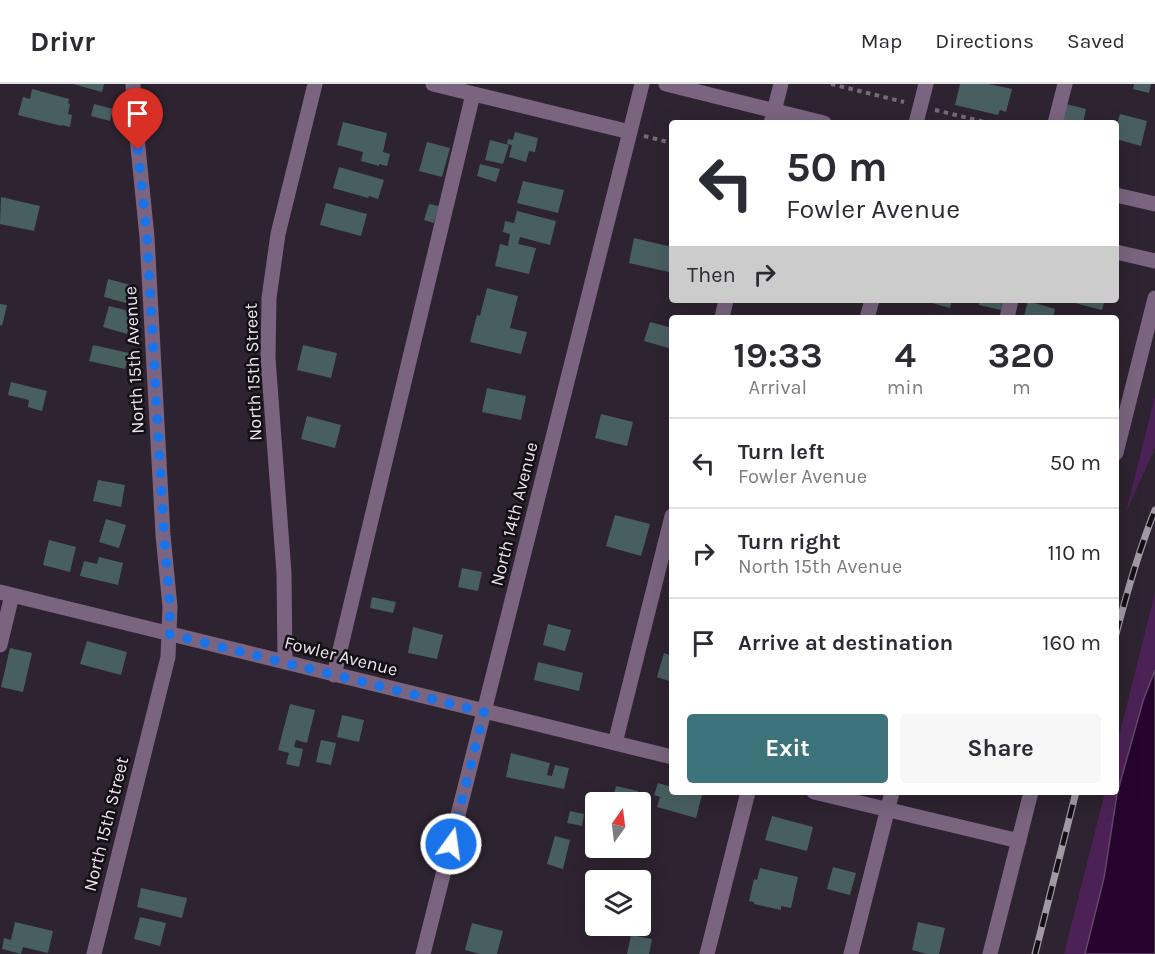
<!DOCTYPE html>
<style>
:root{--surface:#fff;--page:#f7f7f7;--text:#2b2b33;--muted:#7c7c81;--line:#e1e1e2;--accent:#3d737a}
body{margin:0;font-family:Karla,sans-serif;background:var(--page);color:var(--text);height:100vh;display:flex;flex-direction:column;font-size:22px;white-space:nowrap}
*{box-sizing:border-box;margin:0}
p{font-size:20px;color:var(--muted)}
.icon{flex:none;width:33px;height:33px;fill:none;stroke:currentColor;stroke-width:2;stroke-linecap:round;stroke-linejoin:round}
.map{position:relative;flex:1;overflow:hidden}
.sheet{position:absolute;left:669px;top:231px;width:450px;height:480px;display:flex;flex-direction:column;background:var(--surface);border-radius:6px;box-shadow:0 6px 24px #0002}
.sheet>*{flex:none}
.banner{position:absolute;left:669px;top:36px;width:450px;height:183px;border-radius:6px;box-shadow:0 6px 24px #0002;background:#fff;color:var(--text);overflow:hidden}
.needle{width:39px;rotate:14deg}
.controls{position:absolute;left:585px;top:708px;display:grid;gap:12px}
.controls a{display:grid;place-items:center;width:66px;height:66px;border-radius:6px;background:var(--surface);box-shadow:0 6px 24px #0002;font-size:30px}
.pin{position:absolute;display:grid;place-items:center;width:51px;height:51px;color:#fff;margin:-62px -26px;border-radius:50% 50% 50% 0;rotate:-45deg;box-shadow:0 0 6px #0007}
.pin .icon{rotate:45deg}
.me{position:absolute;width:66px;margin:-33px;rotate:14deg;stroke-linejoin:round;filter:drop-shadow(0 0 4px #0008)}
.turn{display:flex;align-items:center;gap:21px;height:126px;padding:0 18px;font-size:27px}
.turn .icon{width:78px;height:78px;stroke-width:2.5}
.turn b{display:block;font-size:42px;line-height:51px}
.then{display:flex;align-items:center;height:57px;padding:0 18px;background:#0003;gap:12px;font-size:22px}
.eta{display:flex;justify-content:space-evenly;align-items:center;height:102px;text-align:center}
.eta b{font-size:36px;font-weight:700;line-height:42px}
.action{display:flex;gap:12px;margin-top:auto;padding:12px 18px}
.action a{flex:1;height:69px;border-radius:6px;background:var(--accent);color:#fff;font-size:24px;font-weight:700;line-height:69px;text-align:center}
.action a+a{background:var(--page);color:var(--text)}
ul{padding:0;list-style:none}
li{display:flex;align-items:center;gap:18px;height:90px;padding:0 18px;border-top:2px solid var(--line)}
li div{flex:1}
li b{display:block;font-size:22px}
li em{font-style:normal}
header{display:flex;align-items:center;gap:36px;box-sizing:border-box;height:84px;padding:0 30px;background:var(--surface);border-bottom:2px solid var(--line)}
header strong{font-size:28px}
nav{display:flex;gap:33px;margin-inline-start:auto;font-size:21px}
.map>svg:first-child{display:block}
.green{fill:#4c2256}
.water{fill:#26042e;stroke:#614868;stroke-width:1.5}
.building{fill:#485f60}
.lines{fill:none;stroke-linecap:round;stroke-linejoin:round}
.path{stroke:#756b77;stroke-width:4;stroke-dasharray:4.5 4.5;stroke-linecap:butt}
.minor{stroke:#7a647f;stroke-width:15}
.rail-casing{stroke:#a299a4;stroke-width:7}
.rail{stroke:#130f14;stroke-width:4.5;stroke-dasharray:14;stroke-linecap:butt}
.route{stroke:#1a73e8;stroke-width:10;stroke-dasharray:0 18}
.labels{text-anchor:middle;dominant-baseline:central;stroke-width:5;stroke-linejoin:round;paint-order:stroke}
.street-label{font-size:18px;fill:#ece5ee;stroke:#130f14}
</style>
<header>
<strong>Drivr</strong>
<nav><a>Map</a><a>Directions</a><a>Saved</a></nav>
</header>
<div class="map">
<svg width="1155" height="870" viewBox="0 0 1155 870">
<rect width="100%" height="100%" fill="#2e2330"/>
<path class="green" d="M1155,312V364L1126,428Z
M1155,509V870H1064L1105,708H1116V664Z"/>
<path class="water" d="M1155,586V870H1085L1104,794L1117,710L1143,617Z"/>
<path class="building" d="M73,0H104L102,8Z
M960,0H989L1012,5L1006,28L1000,26L998,31L955,21Z
M1134,0H1151L1149,9L1133,5Z
M32,5L69,15L68,19L70,20L68,30L72,31L70,43L62,41V42L18,31L23,13L30,15Z
M94,20L113,25L110,37L91,32Z
M1066,20L1086,25L1083,39H1062Z
M1120,30L1147,37L1141,62L1116,55V43Z
M343,38L387,49L383,68L390,70L387,82L379,80V82L361,77L363,68L337,61Z
M515,48L538,54L535,68L529,67L526,78L509,73L512,61L507,60L508,55L513,56Z
M490,56L509,61L503,80L485,76Z
M427,58L450,64L442,93L419,87Z
M480,80L500,85L496,98L477,92Z
M339,83L384,96L378,115L369,112L368,114L333,104Z
M523,97L564,106L558,129L517,119Z
M1,113L40,122L34,147L0,140Z
M326,119L367,130L361,152L320,141Z
M429,120L439,122L434,139L424,136Z
M517,127L556,137L550,161L520,153L518,160L536,164L529,190L495,182L500,160L508,162L510,150L503,148L505,137L514,139Z
M634,154L672,163V175L669,188L629,179Z
M108,195L131,201L126,219L104,213Z
M487,204L518,212L510,244L527,248L521,270L470,258L477,231L480,232Z
M921,216H952L950,224Z
M980,216H1003L1001,226L979,221Z
M1063,216H1105L1102,226Z
M1028,217L1055,225L1053,234H1033L1024,232Z
M0,220L7,221L2,242L0,241Z
M109,222L133,228L127,250L103,243Z
M650,238L672,244V265L644,257Z
M93,261L129,269L125,285L89,277Z
M303,261L337,269L331,294L297,286Z
M11,298L47,307L42,327L28,323L29,316L8,311Z
M487,304L526,312L521,336L482,328Z
M601,330L633,338L627,362L595,354Z
M307,332L341,341L335,364L301,355Z
M98,396L125,401L121,423L93,417Z
M615,431L650,440L641,472L606,462Z
M106,435L126,441L119,464L99,458Z
M49,456L76,463L70,488L43,481Z
M99,473L123,479L118,501L80,492L84,477L97,480Z
M462,484L482,488L478,507L458,503Z
M372,513L396,518L393,529L370,524Z
M548,540L571,546L565,567L543,561Z
M413,543L443,551L437,575L408,569Z
M87,557L127,568L121,591L80,580Z
M10,564L32,569L23,608L1,603Z
M664,569L672,572V598L657,593Z
M538,578L583,589L579,607L534,596Z
M290,620L315,626L307,659L296,656L294,663L303,665L299,683L286,680L289,669L278,666Z
M342,631L364,636L359,658L337,653Z
M321,656L336,659L331,681L316,678Z
M511,669L550,679L547,691L552,692L555,681L569,684L564,705L506,693Z
M658,699L672,703V708H690L702,711L696,734L657,723L660,713L654,711Z
M616,702L638,707L635,718H612Z
M570,727L584,730L582,742L567,739Z
M772,732L813,743L807,767L765,756Z
M555,752L570,756L563,785L547,780Z
M833,783L856,789L850,811L827,805Z
M760,784L798,793L791,824L781,822V826L754,820V818L749,817L754,795L757,796Z
M141,804L187,814L182,834L137,823Z
M140,833L166,839L160,862L134,855Z
M15,838L53,847L48,869L23,863L21,870L2,865L4,854L11,856Z
M918,838L945,844L939,870H927L912,866Z
M472,839L503,847L497,870H480L465,866Z
M631,851L652,855L649,870H627Z"/>
<g class="lines">
<path class="path" d="M831,0L904,18
M935,26L989,39
M644,52L672,59"/>
<path class="minor" d="M433,0L630,48
M666,0L824,39
M771,39L781,0
M916,39L926,0
M1055,39L1065,0
M1116,111L1155,120
M1116,168L1155,177
M722,234L726,216
M867,234L872,216
M1007,234L1011,216
M1116,369L1155,214
M0,508L672,673
M0,561L12,511
M285,578L284,489L268,274L269,214L278,150L315,0
M334,591L473,10
M615,659L672,432
M814,708L1019,757
M94,870L168,573L170,523L163,451L147,153L134,23L133,0
M423,870L642,0
M707,870L748,708
M851,870L892,708
M990,870L1031,708"/>
<defs>
<path id="rail" d="M1116,550C1127,508 1139,466 1155,426
M1035,870L1076,708"/>
</defs>
<use href="#rail" class="rail-casing"/>
<use href="#rail" class="rail"/>
</g>
<g class="lines">
<path class="route" d="M138,66L147,153L164,451L170,523L169,550L484,628L451,760"/>
</g>
<g class="labels">
<g class="street-label">
<text transform="translate(134 276) rotate(-93)">North 15th Avenue</text>
<text transform="translate(253 288) rotate(-92)">North 15th Street</text>
<text transform="translate(514 430) rotate(-76)">North 14th Avenue</text>
<text transform="translate(341 572) rotate(14)">Fowler Avenue</text>
<text transform="translate(106 740) rotate(-76)">North 15th Street</text>
</g>
</g>
</svg>
<div class="controls">
<a><svg class="needle" viewBox="-14 -14 28 28"><path d="M0-13l5 13h-10z" fill="#e53935"/><path d="M0 13l5-13h-10z" fill="#7c7c81"/></svg></a>
<a><svg class="icon" aria-label="layers" viewBox="0 0 24 24"><path d="M12 4l9 5-9 5-9-5zM3 14l9 5 9-5"/></svg></a>
</div>
<div class="pin" style="left:138px;top:66px;background:#d93025"><svg class="icon" aria-label="arrive" viewBox="0 0 24 24"><path d="M6 21V4h12l-3 4 3 4H6"/></svg></div>
<svg class="me" style="left:451px;top:760px" viewBox="-20 -20 40 40"><circle r="17" fill="#1a73e8" stroke="#fff" stroke-width="3"/><path d="M0-11L8 9 0 5-8 9z" fill="#fff"/></svg>
<div class="banner">
<div class="turn"><svg class="icon" aria-label="left" viewBox="0 0 24 24"><path d="M17 20v-9H6M10 6l-5 5 5 5"/></svg><div><b>50 m</b>Fowler Avenue</div></div>
<div class="then">Then<svg class="icon" aria-label="right" viewBox="0 0 24 24"><path d="M7 20v-9h11M14 6l5 5-5 5"/></svg></div>
</div>
<section class="sheet">
<div class="eta">
<div><b>19:33</b><p>Arrival</p></div>
<div><b>4</b><p>min</p></div>
<div><b>320</b><p>m</p></div>
</div>
<ul>
<li><svg class="icon" aria-label="left" viewBox="0 0 24 24"><path d="M17 20v-9H6M10 6l-5 5 5 5"/></svg><div><b>Turn left</b><p>Fowler Avenue</p></div><em>50 m</em></li>
<li><svg class="icon" aria-label="right" viewBox="0 0 24 24"><path d="M7 20v-9h11M14 6l5 5-5 5"/></svg><div><b>Turn right</b><p>North 15th Avenue</p></div><em>110 m</em></li>
<li><svg class="icon" aria-label="arrive" viewBox="0 0 24 24"><path d="M6 21V4h12l-3 4 3 4H6"/></svg><div><b>Arrive at destination</b></div><em>160 m</em></li>
</ul>
<div class="action"><a>Exit</a><a>Share</a></div>
</section>
</div>
